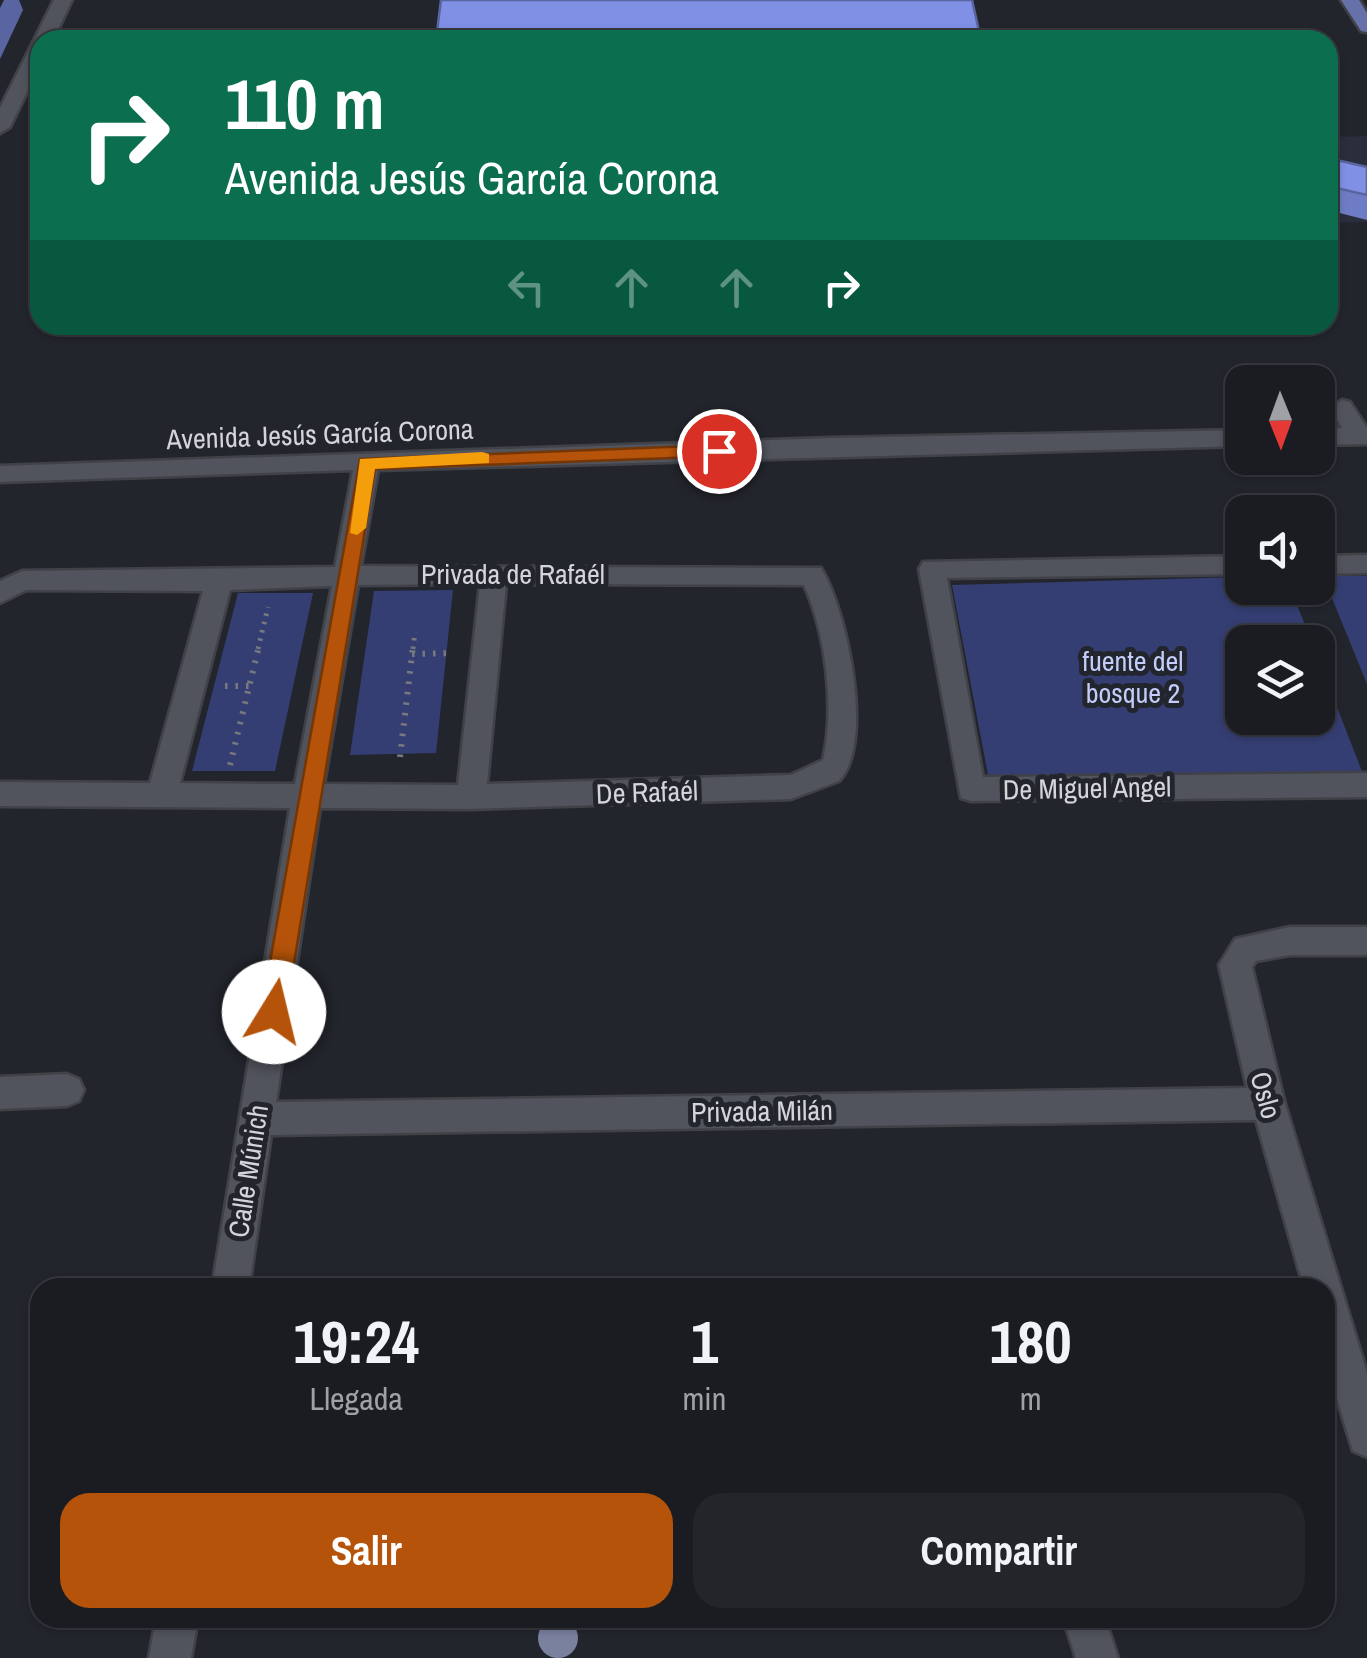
<!DOCTYPE html>
<html lang="es">
<meta charset="utf-8">
<style>
:root{--surface:#1a1c22;--page:#23252a;--text:#f1f3f6;--muted:#9fa1a5;--line:#383a40;--accent:#b45309}
body{margin:0;font-family:"Archivo Narrow",sans-serif;background:var(--page);color:var(--text);height:100vh;display:flex;flex-direction:column;font-size:38px;white-space:nowrap}
*{box-sizing:border-box;margin:0}
p{font-size:32px;color:var(--muted)}
.icon{flex:none;width:55px;height:55px;fill:none;stroke:currentColor;stroke-width:2;stroke-linecap:round;stroke-linejoin:round}
.map{position:relative;flex:1;overflow:hidden}
.details{position:absolute;left:30px;top:1278px;width:1305px;height:350px;display:flex;flex-direction:column;background:var(--surface);border-radius:30px;box-shadow:0 2px 8px #0004,0 0 0 2px var(--line)}
.details>*{flex:none}
.banner{position:absolute;left:30px;top:30px;width:1308px;height:305px;border-radius:30px;box-shadow:0 2px 8px #0004,0 0 0 2px var(--line);background:#0b6e4f;color:#fff;overflow:hidden}
.needle{width:65px;rotate:179deg}
.fabs{position:absolute;left:1225px;top:365px;display:grid;gap:20px}
.fabs a{display:grid;place-items:center;width:110px;height:110px;border-radius:20px;background:var(--surface);box-shadow:0 2px 8px #0004,0 0 0 2px var(--line);font-size:50px}
.pin{position:absolute;display:grid;place-items:center;width:85px;height:85px;color:#fff;margin:-42px;border:5px solid #fff;border-radius:50%;box-shadow:0 2px 10px #0007}
.me{position:absolute;width:110px;margin:-55px;rotate:9deg;stroke-linejoin:round;filter:drop-shadow(0 0 8px #0008)}
.turn{display:flex;align-items:center;gap:35px;height:210px;padding:0 30px;font-size:45px}
.turn .icon{width:130px;height:130px;stroke-width:2.5}
.turn b{display:block;font-size:70px;line-height:85px}
.lanes{display:flex;align-items:center;height:95px;padding:0 30px;background:#0003;justify-content:center;gap:50px;direction:ltr}
.lanes .off{opacity:.35}
.eta{display:flex;justify-content:space-evenly;align-items:center;height:170px;text-align:center}
.eta b{font-size:60px;font-weight:800;line-height:70px}
.cta{display:flex;gap:20px;margin-top:auto;padding:20px 30px}
.cta a{flex:1;height:115px;border-radius:30px;background:var(--accent);color:#fff;font-size:40px;font-weight:800;line-height:115px;text-align:center}
.cta a+a{background:var(--page);color:var(--text)}
.map>svg:first-child{display:block}
.built{fill:#2a2d3b}
.green{fill:#353e72}
.lines{fill:none;stroke-linecap:round;stroke-linejoin:round}
.minor-casing{stroke:#404248;stroke-width:5}
.major-casing{stroke:#404248;stroke-width:5}
.path-far1{stroke:#77797f;stroke-width:5;stroke-dasharray:2.5 6;stroke-linecap:butt}
.path{stroke:#77797f;stroke-width:6;stroke-dasharray:2.5 8;stroke-linecap:butt}
.minor{fill:#51535d;fill-rule:evenodd}
.major{fill:#6670a9;fill-rule:evenodd}
.tree{fill:#7a819e}
.wall{fill:#6d7cc5}
.shaded-wall{fill:#5965a0}
.building{fill:#7f90e5;stroke:#5965a0;stroke-width:2.5}
.route{fill:#b45309;stroke:#753606;stroke-width:2.5}
.slow{fill:#f59e0b}
.labels{text-anchor:middle;dominant-baseline:central;stroke-width:10;stroke-linejoin:round;paint-order:stroke}
.street-label{font-size:28px;fill:#d3d5da;stroke:#23252d}
.park-label{font-size:28px;fill:#c2cdfa;stroke:#23252d}
</style>
<div class="map">
<svg width="1367" height="1658" viewBox="0 0 1367 1658">
<rect width="100%" height="100%" fill="#23252d"/>
<path class="built" d="M1367,136V222L1328,223V137Z"/>
<path class="green" d="M1323,576H1367V684Z
M1242,577V588H1290L1312,642H1242V718H1318V658L1363,774L988,775L952,585Z
M453,590L436,753L350,755L374,591Z
M238,593H313L275,771H192Z"/>
<g class="lines">
<defs>
<path id="minor" d="M54,0H72L53,40H40V65L10,127L0,133V108Z
M1342,400L1350,402L1367,428V444L1318,445V429L1342,428L1330,408Z
M1242,430V446L378,470L361,566L821,568C847,610 875,743 839,781L791,799L471,809L320,808L276,1102L1247,1088L1219,965L1235,939L1290,927H1367V955H1290L1256,961L1252,967L1285,1104L1367,1373V1457L1353,1451L1325,1360V1288H1304L1256,1120L271,1135L249,1288H212L290,808L0,806V782L150,783L203,591L26,590L0,603V581L22,571L335,567L353,470L0,482V466L831,438ZM480,584L458,785L324,784L358,585ZM506,584L804,585C826,633 835,708 823,760L791,775L487,784ZM332,586L295,784L180,783L230,590Z
M1367,555V573L1318,574V556Z
M1242,556V574L947,578L983,777L1367,773V797L971,801L961,798L919,569L923,562Z
M67,1074L79,1079L84,1090L79,1101L67,1106L0,1109V1077Z
M156,1618H198L191,1658H149Z
M1063,1618H1105L1118,1658H1076Z"/>
<path id="major" d="M1341,0H1359L1367,13V32L1361,31Z"/>
</defs>
<use href="#minor" class="minor-casing"/>
<use href="#major" class="major-casing"/>
<path class="path-far1" d="M258,649L268,607
M413,649L415,632"/>
<path class="path" d="M412,654L451,653
M225,686H249
M400,757L413,646
M230,765L259,646"/>
<use href="#minor" class="minor"/>
<use href="#major" class="major"/>
</g>
<circle class="tree" cx="558" cy="1638" r="20"/>
<path class="wall" d="M1328,158L1367,167V220L1328,210Z"/>
<path class="shaded-wall" d="M4,0H19L23,10L0,59V8Z"/>
<path class="building" d="M441,0H972L981,40H436Z
M1328,158L1367,167V195L1328,186Z"/>
<path class="route" d="M719,445L728,451L726,456L375,469L286,1012L282,1020H265L261,1012L360,459Z"/>
<path class="slow" d="M482,452L489,454V463L375,469L366,528L357,535L350,533L360,459Z"/>
<g class="labels">
<g class="street-label">
<text transform="translate(320 434) rotate(-2)">Avenida Jesús García Corona</text>
<text x="513" y="574">Privada de Rafaél</text>
<text transform="translate(1087 788) rotate(-1)">De Miguel Angel</text>
<text transform="translate(647 792) rotate(-2)">De Rafaél</text>
<text transform="translate(1266 1095) rotate(74)">Oslo</text>
<text transform="translate(762 1111) rotate(-1)">Privada Milán</text>
<text transform="translate(248 1171) rotate(-81)">Calle Múnich</text>
</g>
<g class="park-label">
<text x="1133" y="661">fuente del<tspan x="1133" dy="32">bosque 2</tspan></text>
</g>
</g>
</svg>
<div class="fabs">
<a><svg class="needle" viewBox="-14 -14 28 28"><path d="M0-13l5 13h-10z" fill="#e53935"/><path d="M0 13l5-13h-10z" fill="#9fa1a5"/></svg></a>
<a><svg class="icon" aria-label="sound" viewBox="0 0 24 24"><path d="M4 9h4l5-4v14l-5-4H4zM17 9q2 3 0 6"/></svg></a>
<a><svg class="icon" aria-label="layers" viewBox="0 0 24 24"><path d="M12 4l9 5-9 5-9-5zM3 14l9 5 9-5"/></svg></a>
</div>
<div class="pin" style="left:719px;top:451px;background:#d93025"><svg class="icon" aria-label="arrive" viewBox="0 0 24 24"><path d="M6 21V4h12l-3 4 3 4H6"/></svg></div>
<svg class="me" style="left:274px;top:1012px" viewBox="-20 -20 40 40"><circle r="19" fill="#fff"/><path d="M0-13L10 11 0 6-10 11z" fill="#b45309"/></svg>
<div class="banner">
<div class="turn"><svg class="icon" aria-label="right" viewBox="0 0 24 24"><path d="M7 20v-9h11M14 6l5 5-5 5"/></svg><div><b>110 m</b>Avenida Jesús García Corona</div></div>
<div class="lanes"><svg class="icon off" aria-label="left" viewBox="0 0 24 24"><path d="M17 20v-9H6M10 6l-5 5 5 5"/></svg><svg class="icon off" aria-label="ahead" viewBox="0 0 24 24"><path d="M12 20V5M6 11l6-6 6 6"/></svg><svg class="icon off" aria-label="ahead" viewBox="0 0 24 24"><path d="M12 20V5M6 11l6-6 6 6"/></svg><svg class="icon" aria-label="right" viewBox="0 0 24 24"><path d="M7 20v-9h11M14 6l5 5-5 5"/></svg></div>
</div>
<section class="details">
<div class="eta">
<div><b>19:24</b><p>Llegada</p></div>
<div><b>1</b><p>min</p></div>
<div><b>180</b><p>m</p></div>
</div>
<div class="cta"><a>Salir</a><a>Compartir</a></div>
</section>
</div>
